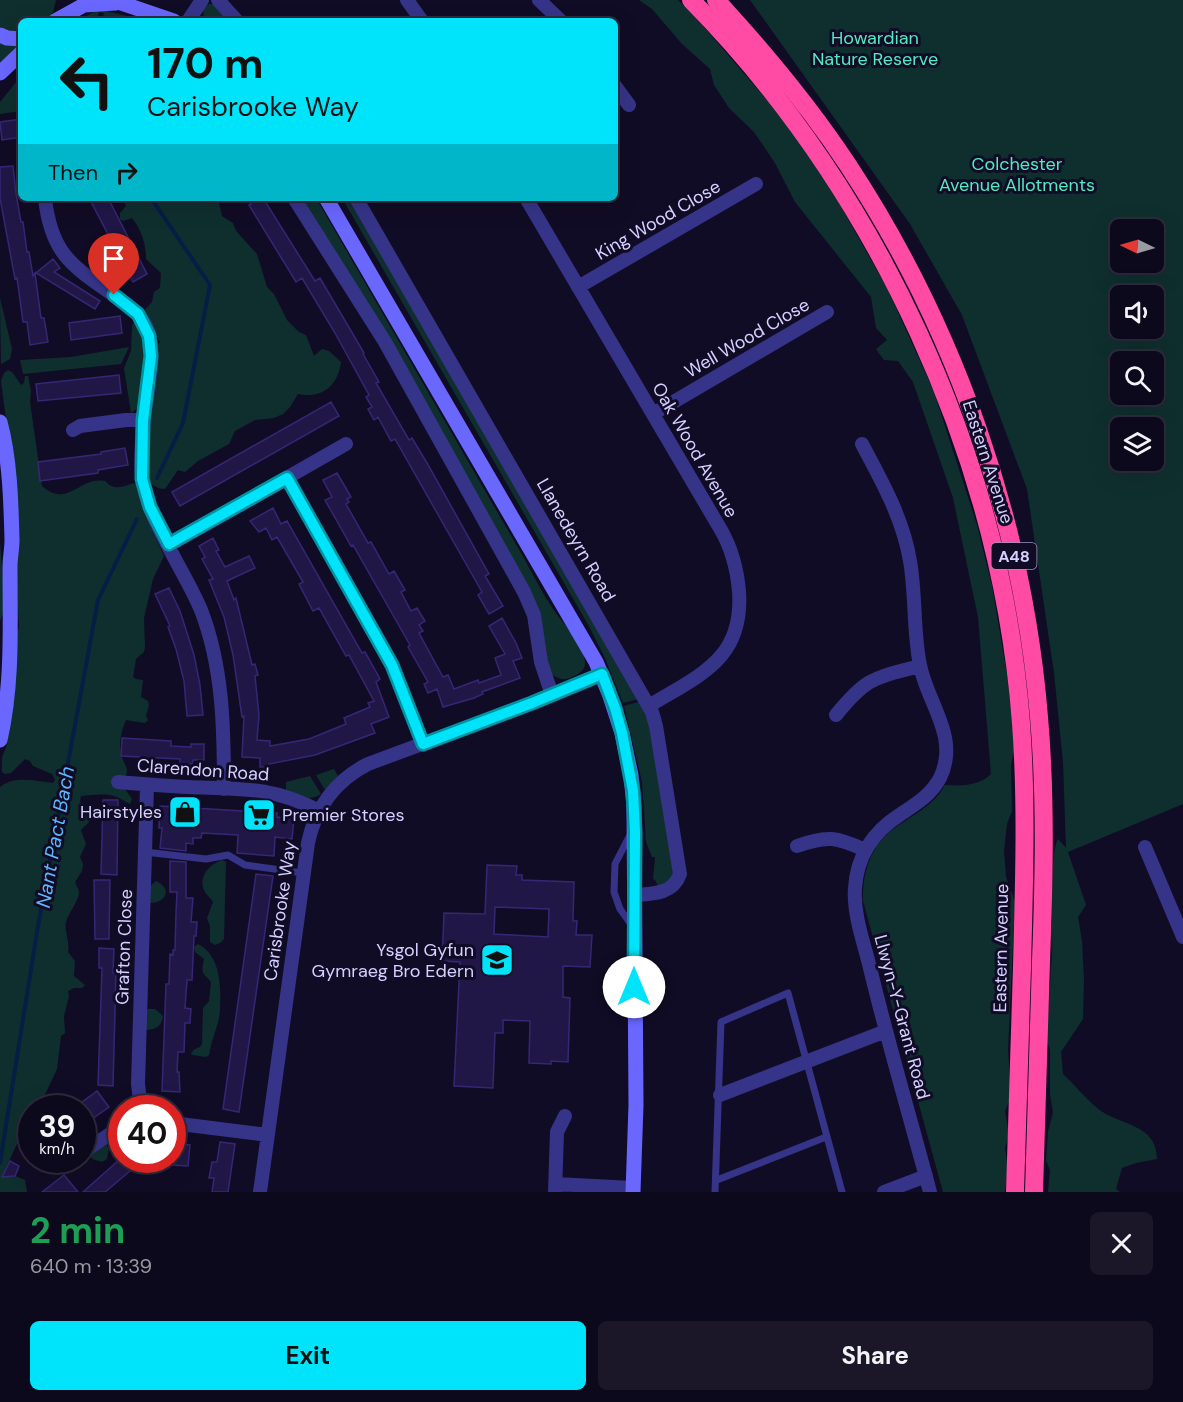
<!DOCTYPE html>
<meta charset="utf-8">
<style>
:root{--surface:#0d091c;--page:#1b1729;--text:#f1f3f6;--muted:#9a9aa3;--line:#2d2a3b;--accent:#00e4fb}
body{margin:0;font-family:"DM Sans",sans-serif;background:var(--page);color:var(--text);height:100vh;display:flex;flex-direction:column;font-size:22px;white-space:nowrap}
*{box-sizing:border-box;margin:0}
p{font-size:20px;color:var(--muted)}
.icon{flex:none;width:33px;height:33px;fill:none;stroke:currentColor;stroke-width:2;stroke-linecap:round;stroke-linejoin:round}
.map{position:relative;height:1192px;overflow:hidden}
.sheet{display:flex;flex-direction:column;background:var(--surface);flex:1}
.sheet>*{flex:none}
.banner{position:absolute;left:18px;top:18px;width:600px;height:183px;border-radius:9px;box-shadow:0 6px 24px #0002,0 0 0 2px var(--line);background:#00e4fb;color:#111;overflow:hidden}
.needle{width:39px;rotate:275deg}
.controls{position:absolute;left:1110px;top:219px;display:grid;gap:12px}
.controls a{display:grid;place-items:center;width:54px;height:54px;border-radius:9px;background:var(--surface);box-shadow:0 6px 24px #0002,0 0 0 2px var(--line);font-size:30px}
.speed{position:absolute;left:18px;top:1095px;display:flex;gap:12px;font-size:30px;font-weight:700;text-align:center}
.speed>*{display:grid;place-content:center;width:78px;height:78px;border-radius:50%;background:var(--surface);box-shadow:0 6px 24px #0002,0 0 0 2px var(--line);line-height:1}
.speed small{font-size:15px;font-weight:400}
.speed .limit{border:9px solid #d22;background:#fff;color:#111}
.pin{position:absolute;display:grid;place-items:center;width:51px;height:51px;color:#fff;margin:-62px -26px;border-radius:50% 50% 50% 0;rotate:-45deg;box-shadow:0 0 6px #0007}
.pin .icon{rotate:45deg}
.me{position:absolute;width:66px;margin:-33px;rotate:0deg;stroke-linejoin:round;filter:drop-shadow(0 0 4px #0008)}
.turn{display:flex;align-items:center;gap:21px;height:126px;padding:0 30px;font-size:27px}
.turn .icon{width:78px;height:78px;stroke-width:2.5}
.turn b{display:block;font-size:42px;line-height:51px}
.then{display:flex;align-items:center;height:57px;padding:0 30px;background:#0003;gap:12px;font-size:22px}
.round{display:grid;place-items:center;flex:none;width:63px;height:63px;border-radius:9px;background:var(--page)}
.headline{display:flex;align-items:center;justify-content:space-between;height:102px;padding:0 30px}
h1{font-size:36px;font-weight:700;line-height:45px;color:#1e9e55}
.cta{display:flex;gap:12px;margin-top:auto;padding:12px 30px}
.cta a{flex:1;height:69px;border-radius:9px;background:var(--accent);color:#111;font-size:24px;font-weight:700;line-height:69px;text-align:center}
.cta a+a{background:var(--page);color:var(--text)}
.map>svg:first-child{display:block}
.green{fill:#0f2f2e;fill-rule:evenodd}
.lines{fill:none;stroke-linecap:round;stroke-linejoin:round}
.stream{stroke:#061d45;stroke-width:4}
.building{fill:#201747;stroke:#362775;stroke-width:1.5;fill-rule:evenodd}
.lane{stroke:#363488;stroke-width:7}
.street{stroke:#363488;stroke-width:14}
.secondary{stroke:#6a67ff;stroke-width:15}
.highway{stroke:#ff4ba3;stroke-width:18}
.route-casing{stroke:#0094a3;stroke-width:15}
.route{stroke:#00e4fb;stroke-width:10}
.labels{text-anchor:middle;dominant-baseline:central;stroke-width:6;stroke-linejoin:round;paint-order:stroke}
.shield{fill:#110c25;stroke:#9a95be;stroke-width:1.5}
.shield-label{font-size:16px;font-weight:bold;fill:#d5d0ff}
.park-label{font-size:18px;fill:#53e9c2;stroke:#110c25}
.street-label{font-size:18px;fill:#d5d0ff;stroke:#110c25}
.poi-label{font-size:18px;fill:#d5d0ff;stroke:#110c25;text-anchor:end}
.water-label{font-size:20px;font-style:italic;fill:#5eb6ff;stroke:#110c25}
</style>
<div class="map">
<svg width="1183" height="1192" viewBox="0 0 1183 1192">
<rect width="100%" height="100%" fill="#110c25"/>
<path class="green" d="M0,0H56L53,12L46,21H21V33L10,32L0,27Z
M639,0H678L692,13L784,120L817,164L888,290L934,392L977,525L992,586L1007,675L1015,746L1011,765L1012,811L1007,824L1004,851L1006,877L1015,902L1008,1050L1011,1097L1005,1111L1009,1135L1005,1148L1008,1169L1005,1192H943L863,901C862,875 870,847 892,830C912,815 933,807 945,785C961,786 979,786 991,774L978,617L953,498L913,382L898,361L884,360L876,349L887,340L876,328L871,297L795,202L775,163L754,132L729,108L714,85L710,69L682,44L652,9Z
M750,0H1183V804L1068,852L1086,905L1078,917L1082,941L1084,980L1083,1019L1061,1052L1063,1074C1075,1085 1085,1098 1097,1108C1119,1126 1157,1123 1157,1159L1136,1163L1122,1168L1116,1189L1120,1192H1048L1050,1170L1046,1161L1048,1131L1053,1113L1050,1094V1050L1047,1041C1048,1012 1050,984 1052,956C1053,933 1049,854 1058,839L1066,848L1063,762L1054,673L1027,489L962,315L910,224ZM1120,230H1154V262H1120ZM1120,296H1154V328H1120ZM1120,362H1154V394H1120ZM1120,428H1154V460H1120Z
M209,4H214L231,21H204L203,8Z
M99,9L146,21H102L104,13L99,12L96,21H72L75,18L79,20Z
M0,43L20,46L0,64Z
M21,76V111L0,114V102Z
M122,198H218L222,216L233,223L236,231L257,254L267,287L274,294L287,320L299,332L306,335L314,356L322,349L329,351L341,362C338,386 322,399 298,394L290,407L283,414L274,418L255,420L235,431L229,444L198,461L185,472L178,470L165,489C159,489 152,486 149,480C140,460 154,372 157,346L160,342L143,312L152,302L154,292L160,288L161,273L146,259C146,244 142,231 132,218L123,221L120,219V213L126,206Z
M300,198H316L525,560C534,577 543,594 553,609C564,625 583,643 585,662C586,671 577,675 570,678C562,681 555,677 549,672L542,635Z
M342,198H351L639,699L623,703L605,658L590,628Z
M0,298L12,349L10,359L1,364Z
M135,318C155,342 144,380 139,407L131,413L124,368L131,351L132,326Z
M129,347L121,364L23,374L20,360L71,357Z
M8,370L13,373L21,385L24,383L25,376H28L31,391L30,402L42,486C68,509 79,476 105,481C114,491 122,487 134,483L141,487L152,530L164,556L153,579L144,618L145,647L144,652L136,659L133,677L136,679L143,680L141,697L148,701L149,705L146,716L148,720L145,723L126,720C122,729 118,744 121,754C126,771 133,770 118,785L125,789L132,799L130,804C125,802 122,799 117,797C106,793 92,795 81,796L80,801L90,818L89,822L81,830L86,844L80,857L83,864L82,871L75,882C76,885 78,888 79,891C80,899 68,914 66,922C64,931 70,941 68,952L75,961L74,976L85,985L82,988H74L68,991L69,996L64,1016L65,1033L61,1036L57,1069L43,1099L39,1104L27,1106L25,1111L30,1116L2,1176H15L25,1180L27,1192H0V787C15,775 35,781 53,783L55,780L52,774L33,766L30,761L25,759L11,773L5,774L2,772V757L7,745L16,637L19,627L9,443L1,381L4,373Z
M0,542L5,609L0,621Z
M641,701L647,711L676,875L659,888L655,880L653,879L655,857H652L646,842L642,782L624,706Z
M334,769L338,776L325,790L316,775Z
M310,776L321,794C310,802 298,795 286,791V782Z
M222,860L226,862L224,939L220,943L215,945L210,942V926L207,918L213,902C211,898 206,895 204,890C198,876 210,864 222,860Z
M156,881C172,888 167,903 150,903L147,899L148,888Z
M198,944C221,956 221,986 220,1010C219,1025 211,1040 209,1055L206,1057L192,1055L191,1053L195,1049L200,1047L202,1044L203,1008L209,1001L211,982C202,971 201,975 204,959L195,952L194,947Z
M148,1009H155L163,1016C162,1025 156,1030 146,1030L143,1012Z
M104,1143L109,1148L107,1159L102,1162L92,1159L90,1155L92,1148Z"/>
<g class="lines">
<path class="stream" d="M151,198L210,285L183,423L157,478
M0,1163L38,926L98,600L137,519"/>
</g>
<path class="building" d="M21,119V137L2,140L0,122Z
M13,166L16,194L21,222H23L27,252H29L33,276L35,273L41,318H44L48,342L30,345L27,322H23L17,278L15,279L0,198V167Z
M89,198H108L147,274L133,282Z
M247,198H263L315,281L320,278L364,353L363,354L379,382L376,383L409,440L412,438L427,463L489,574L485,576L503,606L489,614L478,595L482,592L395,439L391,441L378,417L374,420L368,409L372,407L366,397L369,395L335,333L302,278L296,282L249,205L251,204Z
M53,259L60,268L54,272L100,301L95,309L36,273Z
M120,316L122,333L71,340L69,323Z
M119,375L121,393L38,401L36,384Z
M331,402L339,416L180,506L172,492Z
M125,448L128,465L98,470V473L40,481L38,462L101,454V452Z
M337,473L351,497L347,499L349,502L346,504L368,543L371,542L389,574L394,571L405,590L401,592L411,611L417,608L425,621L419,625L423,631L419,633L443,677L448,675L454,689L478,680L479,683L501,675L495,658L505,654L489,626L502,618L516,643L522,658L513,661L520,678L482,692L483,694L474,698L443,707L437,689L428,693L424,684L428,682L408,647L410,645L353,545L351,546L325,500L332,497L323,480Z
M273,508L281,524L287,521L362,653L365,652L380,679L376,682L389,717L371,724L375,733L315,755L269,764V767H260V758L242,757L244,716L242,717L233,655L224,617L209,580L213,579L202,559L205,557L199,546L213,538L219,550L216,551L225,567L249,556L255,568L227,581L234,600L236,598L252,665L255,664L258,675L255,676L259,715L257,740L270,741V746L309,739L346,724L344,718L370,707L368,703L374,701L349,655L346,656L319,608L313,611L299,584L303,582L277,537L272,540L266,528L259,532L250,521Z
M169,588L180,611L194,655L200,685L203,715L187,716L184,681L176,649L168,627L170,626L155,594Z
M122,738L171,741V746L191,747V744H204V760H193L192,764L180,763V759L121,756Z
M103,800H118L117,875L101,874Z
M160,806L277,813V817L294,819L292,839L275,837L274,856L237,853L238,835L202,833L201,838H193V844L186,843V851L160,848L162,828H159Z
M170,861L186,862V898H193L191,922H197L196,936H194L192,980H187L185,1008L191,1009L190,1023H185L184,1052H178L177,1072H179L180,1092L162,1091L166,984H169L170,954L173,955V950H175L176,913L177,892H170Z
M487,865L517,866L516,875H522V880L574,882L573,921H577L576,935H592L590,967L563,966V997L570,998L568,1062L551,1061V1064L529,1063L530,1021L503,1020V1033H495L493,1088L454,1086L460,962L442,961L444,913L485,914ZM495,907L549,909L548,937L494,934Z
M256,874L273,876L239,1112L223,1109Z
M94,880H110L109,939H95Z
M99,948L114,949L113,973H116L113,1086L98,1085L102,968H99Z
M97,1091L109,1107L92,1119L81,1103Z
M220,1142L235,1144L228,1192H212L214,1178H209L212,1162H217Z
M172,1143L190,1145L188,1166L172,1165Z
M120,1159L130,1171L105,1192H83Z
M10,1161L19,1166L15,1176L2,1177Z
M64,1175L78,1192H42Z"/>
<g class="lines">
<path class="lane" d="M631,833L615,864L614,892L620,909L633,927
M145,852L206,859L228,855L245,865L303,873
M717,1180L826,1137
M715,1192L721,1022L788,993L842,1192"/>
<path class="street" d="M218,0L237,21
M407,0L422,21
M539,0L561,21
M188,21L202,0
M615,86L629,105
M45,198C51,254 72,266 115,296C128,305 140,313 147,328C157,352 147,392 144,418C142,437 140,458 142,477C147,520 184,569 201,610C223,667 224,728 224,789
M294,198L385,342L524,592L534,615L541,662L552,695
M356,198L652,712L656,726L680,874C673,894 653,894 635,895
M526,198L721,530C732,549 737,569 739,591C744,660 699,675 649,706
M578,287L756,184
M653,414L827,312
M73,430L80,426L126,420H143
M862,444C882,482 903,518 910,561C916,595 913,631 920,665C927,703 960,737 940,778C931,795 916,804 901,814C874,831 857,856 855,888C853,914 864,943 870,968C888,1043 910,1117 930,1192
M287,478L392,665L423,744
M169,545L346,444
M836,715C867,677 874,678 920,666
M118,782C141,784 164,786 188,787C238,789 273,786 319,811
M797,846C827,835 837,837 865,850
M1145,847L1183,937
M720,1095L886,1031
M145,1108L140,1101L138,1084L147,786
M172,1123L268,1135
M86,1150L122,1126
M555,1184L633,1188
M260,1192L308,843C315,808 336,780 368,764L532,703L602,674
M555,1192L557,1132L565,1116
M884,1192L926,1176"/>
<path class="secondary" d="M112,0L174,21
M55,21L84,5L116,3
M0,35L7,38L21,39
M0,73L21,53
M326,198L596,662L609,693L622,733L631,775L634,807L636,1105L633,1192
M0,422C10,459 11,502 12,540C12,549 10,558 10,567C10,625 13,683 0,740"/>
<path class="highway" d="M691,0C878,190 1001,457 1021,723C1027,804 1024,886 1022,967C1020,1042 1017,1117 1015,1192
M716,0C764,52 809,106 848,165C956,329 1023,522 1039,717C1046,798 1044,880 1041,961C1039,1038 1036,1115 1034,1192"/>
</g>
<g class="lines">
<defs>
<path id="route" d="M114,295L138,314L149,336L151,356L143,420L142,479L150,507L169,544L287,478L392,665L423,744L532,703L602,674L615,708L622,733L633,791L635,832L634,987"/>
</defs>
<use href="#route" class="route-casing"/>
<use href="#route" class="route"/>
</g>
<defs>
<symbol id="shop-square" viewBox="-11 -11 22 22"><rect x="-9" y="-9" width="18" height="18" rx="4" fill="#00e4fb" stroke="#110c25"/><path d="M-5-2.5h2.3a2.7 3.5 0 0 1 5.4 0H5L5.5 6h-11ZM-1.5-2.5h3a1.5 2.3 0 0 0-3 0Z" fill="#111"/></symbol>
<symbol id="supermarket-square" viewBox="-11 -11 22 22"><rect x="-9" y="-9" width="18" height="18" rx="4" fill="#00e4fb" stroke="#110c25"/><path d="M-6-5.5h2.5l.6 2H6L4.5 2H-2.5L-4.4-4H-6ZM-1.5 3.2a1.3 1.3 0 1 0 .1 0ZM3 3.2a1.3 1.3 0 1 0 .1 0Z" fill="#111"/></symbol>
<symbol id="school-square" viewBox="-11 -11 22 22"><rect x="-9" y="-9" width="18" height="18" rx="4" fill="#00e4fb" stroke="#110c25"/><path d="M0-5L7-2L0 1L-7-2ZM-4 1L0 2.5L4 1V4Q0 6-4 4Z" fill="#111"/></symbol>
</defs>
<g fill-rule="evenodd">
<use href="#shop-square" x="166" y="793" width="38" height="38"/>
<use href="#supermarket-square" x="240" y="796" width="38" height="38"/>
<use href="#school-square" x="478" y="941" width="38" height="38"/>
</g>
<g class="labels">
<rect class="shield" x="991.5" y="543" width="45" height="26" rx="4.5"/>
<g class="shield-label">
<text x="1014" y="556">A48</text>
</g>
<g class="park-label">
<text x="875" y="38">Howardian<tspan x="875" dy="21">Nature Reserve</tspan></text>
<text x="1017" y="164">Colchester<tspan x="1017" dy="21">Avenue Allotments</tspan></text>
</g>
<g class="street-label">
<text transform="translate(658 220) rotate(-30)">King Wood Close</text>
<text transform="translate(747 338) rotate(-30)">Well Wood Close</text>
<text transform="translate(695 450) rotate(60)">Oak Wood Avenue</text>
<text transform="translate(988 462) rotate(72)">Eastern Avenue</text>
<text transform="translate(576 540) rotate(60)">Llanedeyrn Road</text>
<text transform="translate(203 770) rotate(4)">Clarendon Road</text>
<text transform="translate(280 911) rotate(-82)">Carisbrooke Way</text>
<text transform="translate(124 947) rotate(-88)">Grafton Close</text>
<text transform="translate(1001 948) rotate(-89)">Eastern Avenue</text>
<text transform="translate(902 1017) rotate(75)">Llwyn-Y-Grant Road</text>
</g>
<g class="poi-label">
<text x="162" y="812">Hairstyles</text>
<text x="282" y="815" text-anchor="start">Premier Stores</text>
<text x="474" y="950">Ysgol Gyfun<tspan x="474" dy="21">Gymraeg Bro Edern</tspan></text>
</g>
<g class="water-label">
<text transform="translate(55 837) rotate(-80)">Nant Pact Bach</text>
</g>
</g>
</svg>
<div class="controls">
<a><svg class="needle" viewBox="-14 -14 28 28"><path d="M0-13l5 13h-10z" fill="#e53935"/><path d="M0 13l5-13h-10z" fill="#9a9aa3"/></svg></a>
<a><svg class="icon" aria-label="sound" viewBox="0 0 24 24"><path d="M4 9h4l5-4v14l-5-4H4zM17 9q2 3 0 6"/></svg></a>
<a><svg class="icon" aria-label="search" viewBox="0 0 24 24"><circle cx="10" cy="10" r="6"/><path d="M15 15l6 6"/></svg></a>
<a><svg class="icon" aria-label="layers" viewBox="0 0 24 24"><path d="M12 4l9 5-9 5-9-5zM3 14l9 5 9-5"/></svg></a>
</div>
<div class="speed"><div>39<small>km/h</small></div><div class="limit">40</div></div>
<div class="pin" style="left:114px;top:295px;background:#d93025"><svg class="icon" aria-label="arrive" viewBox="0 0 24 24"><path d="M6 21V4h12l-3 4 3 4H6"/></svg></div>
<svg class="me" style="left:634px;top:987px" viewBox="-20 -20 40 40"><circle r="19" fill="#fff"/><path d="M0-13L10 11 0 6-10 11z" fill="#00e4fb"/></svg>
<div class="banner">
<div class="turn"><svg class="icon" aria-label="left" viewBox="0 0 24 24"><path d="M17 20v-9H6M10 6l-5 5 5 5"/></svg><div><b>170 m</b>Carisbrooke Way</div></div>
<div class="then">Then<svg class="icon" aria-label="right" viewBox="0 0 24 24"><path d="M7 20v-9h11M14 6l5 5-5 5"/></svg></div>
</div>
</div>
<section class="sheet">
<div class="headline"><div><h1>2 min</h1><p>640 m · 13:39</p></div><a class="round"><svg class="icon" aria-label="close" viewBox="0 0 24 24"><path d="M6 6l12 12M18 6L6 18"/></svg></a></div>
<div class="cta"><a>Exit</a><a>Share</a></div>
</section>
